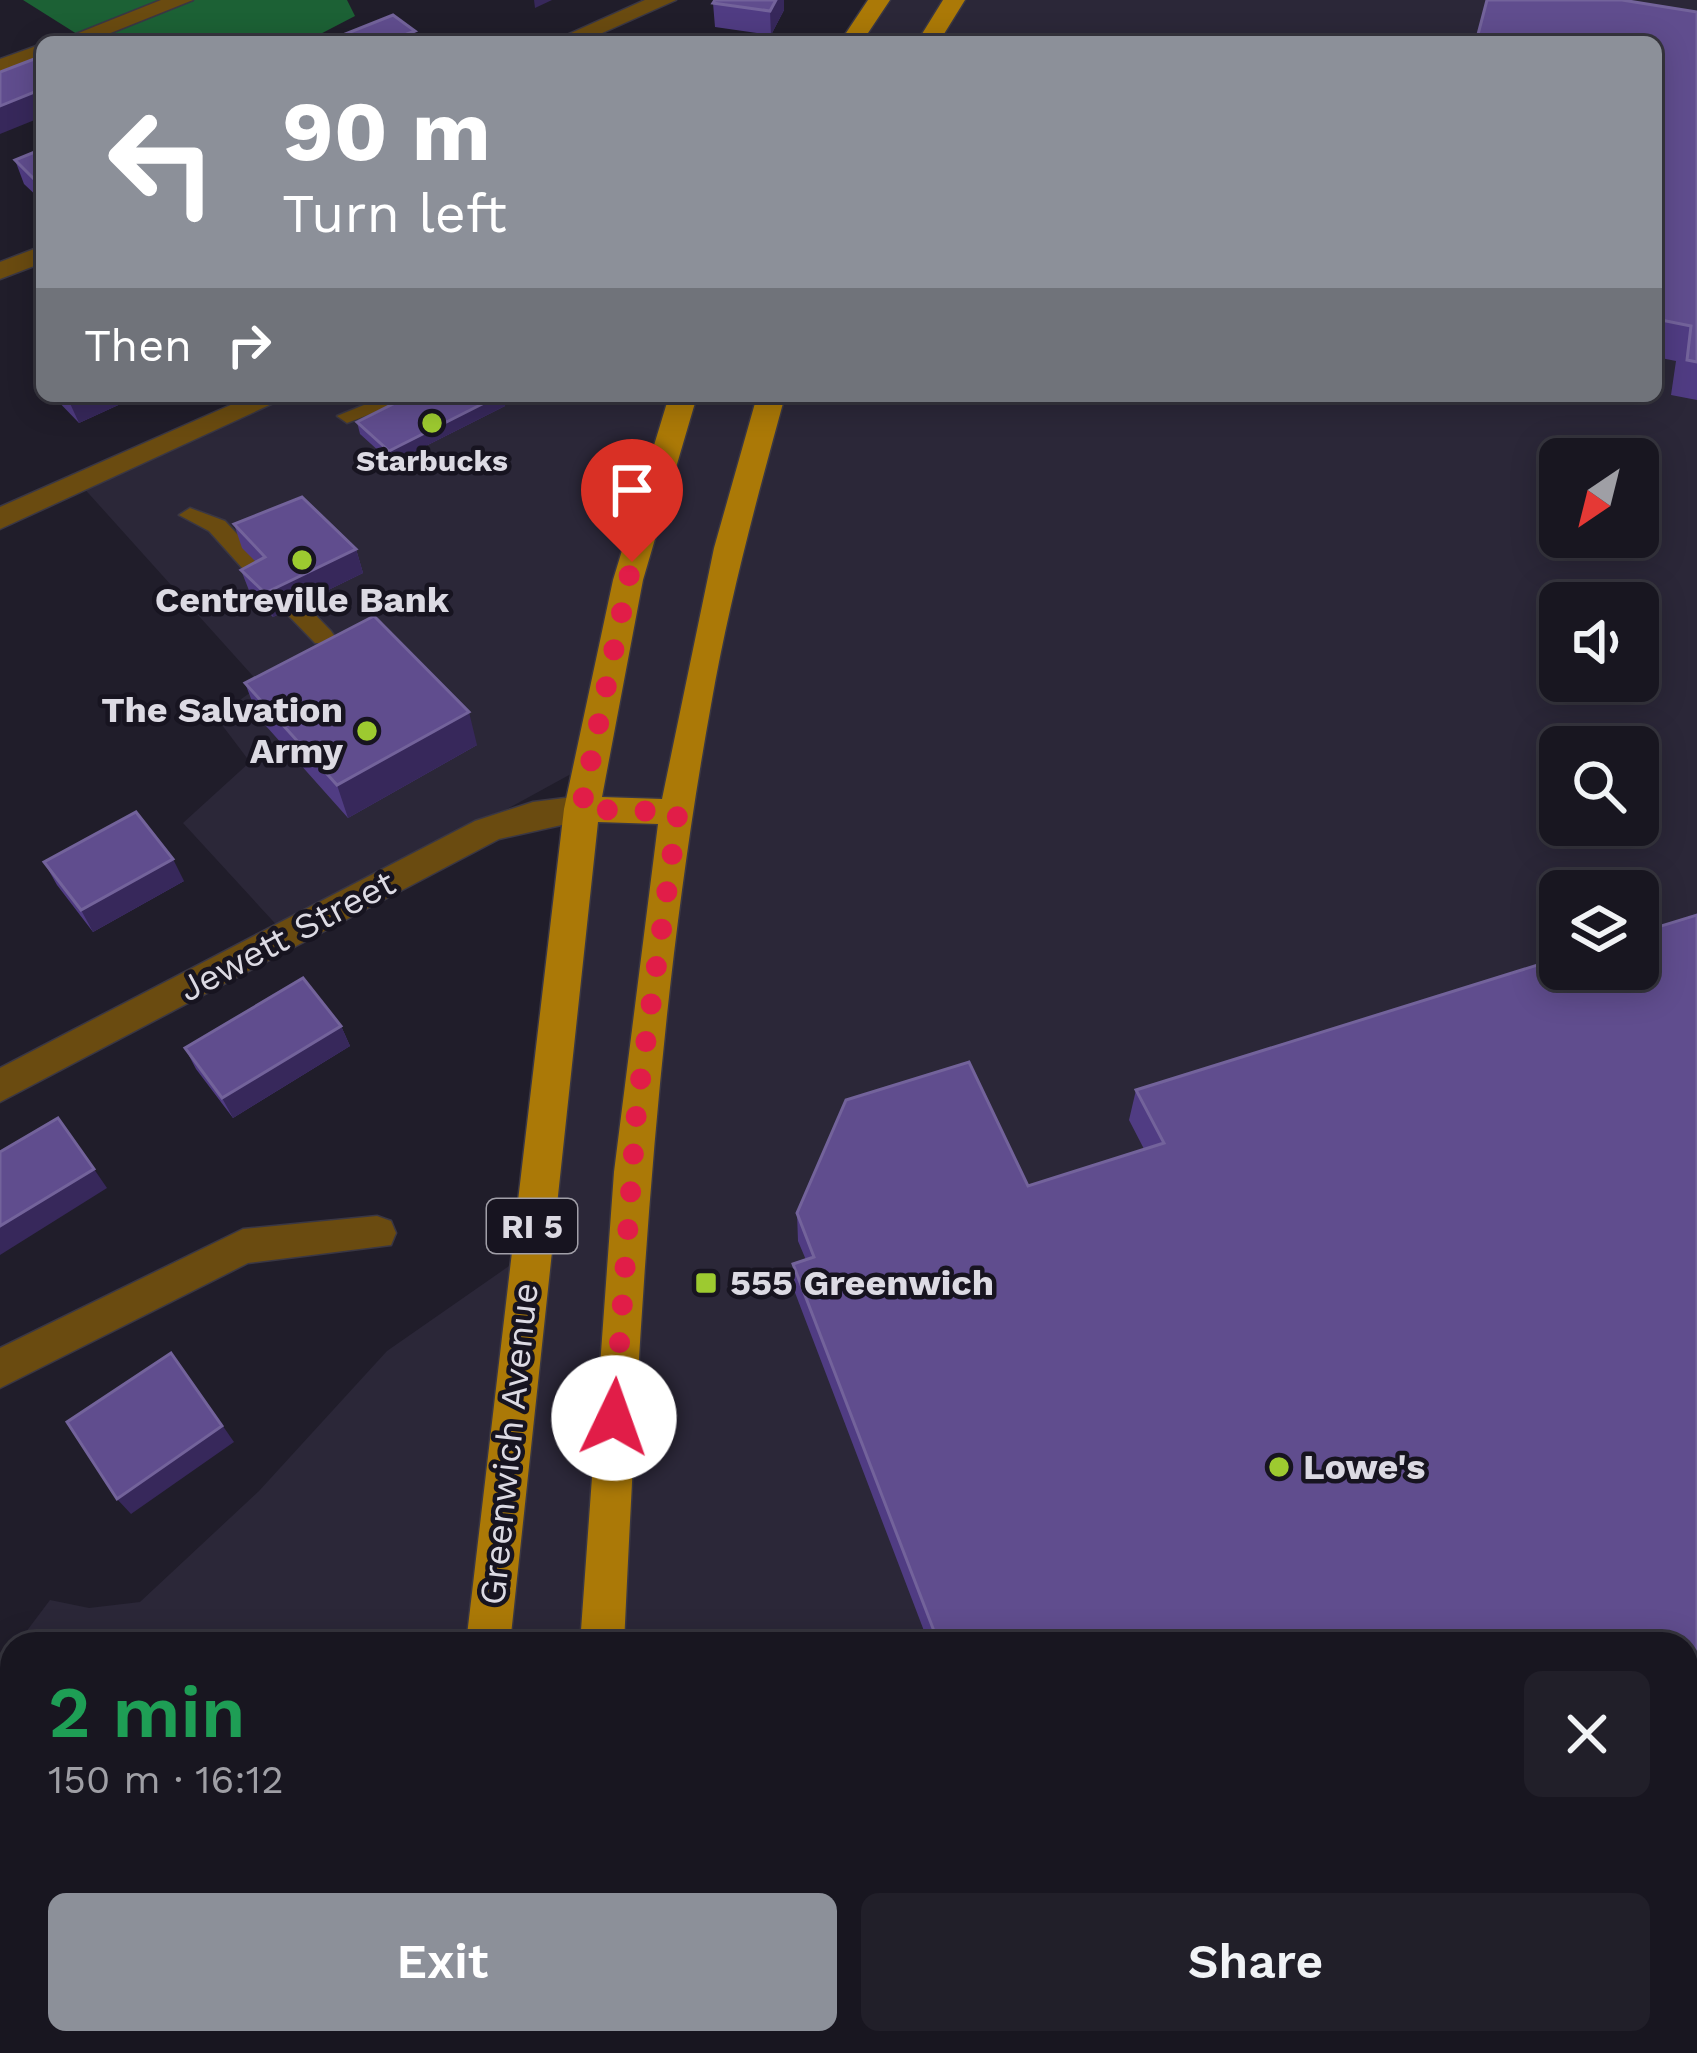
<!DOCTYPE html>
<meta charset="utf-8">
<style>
:root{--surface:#181620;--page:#211f29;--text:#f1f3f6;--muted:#9f9fa5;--line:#36353e;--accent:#8c9099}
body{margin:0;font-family:"Work Sans",sans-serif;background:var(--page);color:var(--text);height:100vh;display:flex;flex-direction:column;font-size:45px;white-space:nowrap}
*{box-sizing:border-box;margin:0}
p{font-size:39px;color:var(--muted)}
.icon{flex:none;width:66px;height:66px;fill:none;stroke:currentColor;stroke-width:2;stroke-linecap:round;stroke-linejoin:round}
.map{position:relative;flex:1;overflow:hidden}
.sheet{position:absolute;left:0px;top:1632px;width:1698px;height:423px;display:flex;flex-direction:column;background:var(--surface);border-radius:36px 36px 0 0;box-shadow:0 6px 30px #0003,0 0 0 3px var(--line)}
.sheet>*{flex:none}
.guide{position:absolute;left:36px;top:36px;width:1626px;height:366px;border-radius:18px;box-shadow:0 6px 30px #0003,0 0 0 3px var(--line);background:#8c9099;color:#fff;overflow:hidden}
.needle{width:78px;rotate:215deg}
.fabs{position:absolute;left:1539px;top:438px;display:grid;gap:24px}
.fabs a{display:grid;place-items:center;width:120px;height:120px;border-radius:18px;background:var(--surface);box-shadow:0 6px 30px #0003,0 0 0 3px var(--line);font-size:60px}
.pin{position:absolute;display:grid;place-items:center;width:102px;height:102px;color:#fff;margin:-123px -51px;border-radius:50% 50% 50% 0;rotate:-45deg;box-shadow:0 0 12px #0007}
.pin .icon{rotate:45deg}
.me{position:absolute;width:132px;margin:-66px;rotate:3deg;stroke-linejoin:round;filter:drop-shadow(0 0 9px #0008)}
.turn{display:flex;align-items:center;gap:42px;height:252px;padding:0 48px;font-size:54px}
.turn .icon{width:156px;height:156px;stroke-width:2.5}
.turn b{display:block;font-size:84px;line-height:102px}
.then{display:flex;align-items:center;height:114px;padding:0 48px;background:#0003;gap:24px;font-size:45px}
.round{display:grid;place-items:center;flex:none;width:126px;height:126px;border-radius:18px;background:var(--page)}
.overview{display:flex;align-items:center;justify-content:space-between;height:204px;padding:0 48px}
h1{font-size:72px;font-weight:600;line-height:90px;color:#1e9e55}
.primary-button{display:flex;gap:24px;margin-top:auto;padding:24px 48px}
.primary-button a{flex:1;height:138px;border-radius:18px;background:var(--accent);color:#fff;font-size:48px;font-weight:600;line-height:138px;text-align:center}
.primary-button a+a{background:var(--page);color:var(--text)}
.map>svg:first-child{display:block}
.built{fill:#2b2738;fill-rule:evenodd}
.forest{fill:#1c6135}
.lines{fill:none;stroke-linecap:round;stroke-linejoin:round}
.lane-casing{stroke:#3a3744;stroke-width:3}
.street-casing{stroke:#3a3744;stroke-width:3}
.primary-casing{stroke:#3a3744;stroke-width:3}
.lane{fill:#6a4b10;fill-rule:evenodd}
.street{fill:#6a4b10;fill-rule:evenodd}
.primary{fill:#ab7907;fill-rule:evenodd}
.wall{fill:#503c83}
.shaded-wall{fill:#37285b}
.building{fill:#604d8e;stroke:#73639b;stroke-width:3}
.route{stroke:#e11d48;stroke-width:21;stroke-dasharray:0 37.8}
.poi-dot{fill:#9dca30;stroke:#171420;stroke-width:4.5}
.labels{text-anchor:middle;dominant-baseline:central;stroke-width:9;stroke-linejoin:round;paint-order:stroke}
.far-poi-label{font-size:30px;font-weight:bold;fill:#dcdae3;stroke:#171420}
.shield{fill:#171420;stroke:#a19fa8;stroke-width:3}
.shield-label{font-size:33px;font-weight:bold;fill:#dcdae3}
.poi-label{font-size:36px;font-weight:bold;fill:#dcdae3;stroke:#171420;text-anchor:start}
.street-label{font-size:36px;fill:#dcdae3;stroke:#171420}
</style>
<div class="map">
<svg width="1697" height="2053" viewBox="0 0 1697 2053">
<rect width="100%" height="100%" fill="#201d2a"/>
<path class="built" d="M874,0H1697V2053H0V1666L12,1650V2043H1686V1644H17L50,1600L89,1608L140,1602L259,1491L387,1351L545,1241L591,763L283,932L183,823L250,762L216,717L261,685L81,485L274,396H1656V42H851ZM1560,459H1638V537H1560ZM1560,603H1638V681H1560ZM1560,747H1638V825H1560ZM1560,891H1638V969H1560Z"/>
<path class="forest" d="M23,0H347L355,16L305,42H68L77,34Z"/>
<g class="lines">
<defs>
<path id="lane" d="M386,396H417L347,423L337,416Z
M190,508L225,521L277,577V589H261L209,531L179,515Z
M293,598L301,600L331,631L335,637L331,643H315L285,612L282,606Z"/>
<path id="street" d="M161,0H193L88,42H56Z
M645,0H676L582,42H551Z
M42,44V59L0,74V59Z
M42,246V263L0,279V262Z
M251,396H289L0,529V507Z
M581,796L593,800L598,809L593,818L499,839L0,1102V1068L475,821L533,802Z
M377,1216L391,1221L396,1233L391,1245L248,1263L0,1388V1348L243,1229Z"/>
<path id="primary" d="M868,0H890L862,42H840Z
M943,0H965L939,42H917Z
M669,396H697L643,580L602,797L662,799L714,548L757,396H785C757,498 729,601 711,705C655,1014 639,1330 624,1644H580L614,1172L658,824L598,822L510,1644H466L564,809L613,580Z
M438,2043H488V2053H438Z
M554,2043H604V2053H554Z"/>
</defs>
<use href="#lane" class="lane-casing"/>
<use href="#street" class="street-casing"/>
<use href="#primary" class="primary-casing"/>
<use href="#lane" class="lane"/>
<use href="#street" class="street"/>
<use href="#primary" class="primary"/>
</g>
<path class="wall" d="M713,3L784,10L771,35L715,27Z
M1697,12V400L1671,395L1676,361L1656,357V42Z
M42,149V201L24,184L15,160Z
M53,396H138L79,423Z
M409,396H503L505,406L392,463L360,434L357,422Z
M234,524L356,549L363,573L273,617L250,593L241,570L256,562L242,548Z
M245,683L477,745L348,818L258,717Z
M44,862L184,881L93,932L57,885Z
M1697,915V1996L1686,1976V1644H929L794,1290L793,1264L806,1260L798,1241L797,1213L1028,1186L1144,1149L1129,1120L1136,1090Z
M341,1026L350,1046L233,1118L196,1069L185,1048Z"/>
<path class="shaded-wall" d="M534,0H552L535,8Z
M776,0H784V10L771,35L770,11Z
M415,31L417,42H386Z
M42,89V117L0,134V106Z
M42,177V197L35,180Z
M75,396H138L79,423L68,399Z
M498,396H503L505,406L392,463L389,451Z
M356,549L363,573L273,617L265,593Z
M469,712L477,745L348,818L337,785Z
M173,859L184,881L93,932L81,910Z
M341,1026L350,1046L233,1118L222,1098Z
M94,1169L107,1188L0,1255V1226Z
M184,1370L234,1442L131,1514L117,1499Z"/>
<path class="building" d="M715,0H776L770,11L713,3Z
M1487,0H1622L1697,12V362L1687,360L1691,326L1656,319V42H1476Z
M393,15L415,31L386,42H333L330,40Z
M42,56V89L0,106V72Z
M42,149V177L35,180L15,160Z
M409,396H498L389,451L357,422Z
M302,497L356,549L265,593L241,570L265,557L234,524Z
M374,616L469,712L337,785L245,683Z
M136,812L173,859L81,910L44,862Z
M1697,915V1936L1686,1916V1644H939L793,1264L814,1257L797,1213L846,1100L969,1062L1028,1186L1164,1143L1136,1090L1560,958V969H1638V933Z
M303,978L341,1026L222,1098L185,1048Z
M58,1118L94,1169L0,1226V1152Z
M171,1353L222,1426L117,1499L67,1422Z"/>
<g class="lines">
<path class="route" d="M614,1418L637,1105L678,812L581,809L632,562"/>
</g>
<g class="poi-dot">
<circle cx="432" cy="423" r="12"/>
<circle cx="302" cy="560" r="12"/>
<circle cx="367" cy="731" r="12"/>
<rect x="694" y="1271" width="24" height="24" rx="6"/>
<circle cx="1279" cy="1467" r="12"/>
</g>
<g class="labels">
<g class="far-poi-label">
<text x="432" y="460">Starbucks</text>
</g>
<rect class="shield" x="487" y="1199" width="90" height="54" rx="9"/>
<g class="shield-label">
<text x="532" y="1226">RI 5</text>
</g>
<g class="poi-label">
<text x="302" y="600" text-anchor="middle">Centreville Bank</text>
<text x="343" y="710" text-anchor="end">The Salvation<tspan x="343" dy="41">Army</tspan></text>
<text x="730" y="1283">555 Greenwich</text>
<text x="1303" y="1467">Lowe's</text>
</g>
<g class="street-label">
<text transform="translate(287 936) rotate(-28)">Jewett Street</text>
<text transform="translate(509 1444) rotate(-84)">Greenwich Avenue</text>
</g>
</g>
</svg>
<div class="fabs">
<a><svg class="needle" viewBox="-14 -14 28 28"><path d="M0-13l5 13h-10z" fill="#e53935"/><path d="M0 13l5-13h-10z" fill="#9f9fa5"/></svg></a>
<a><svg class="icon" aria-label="sound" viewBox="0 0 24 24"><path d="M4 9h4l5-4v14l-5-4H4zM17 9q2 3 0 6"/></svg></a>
<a><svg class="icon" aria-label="search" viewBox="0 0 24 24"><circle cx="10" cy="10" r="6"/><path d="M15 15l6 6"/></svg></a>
<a><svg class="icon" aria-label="layers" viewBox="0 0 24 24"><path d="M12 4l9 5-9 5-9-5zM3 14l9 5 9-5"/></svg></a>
</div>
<div class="pin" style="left:632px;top:562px;background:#d93025"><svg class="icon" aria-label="arrive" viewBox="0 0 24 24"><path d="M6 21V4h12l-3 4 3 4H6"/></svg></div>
<svg class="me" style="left:614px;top:1418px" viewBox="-20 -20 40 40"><circle r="19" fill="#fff"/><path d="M0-13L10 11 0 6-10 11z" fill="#e11d48"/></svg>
<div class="guide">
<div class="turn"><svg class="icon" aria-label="left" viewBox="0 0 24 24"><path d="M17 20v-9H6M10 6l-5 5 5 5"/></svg><div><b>90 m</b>Turn left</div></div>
<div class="then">Then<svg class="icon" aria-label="right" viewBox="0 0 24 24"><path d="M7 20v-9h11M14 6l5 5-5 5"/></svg></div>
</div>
<section class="sheet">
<div class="overview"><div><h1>2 min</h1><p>150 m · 16:12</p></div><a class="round"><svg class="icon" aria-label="close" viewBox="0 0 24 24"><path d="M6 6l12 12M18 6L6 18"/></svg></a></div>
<div class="primary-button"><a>Exit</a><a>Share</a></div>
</section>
</div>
